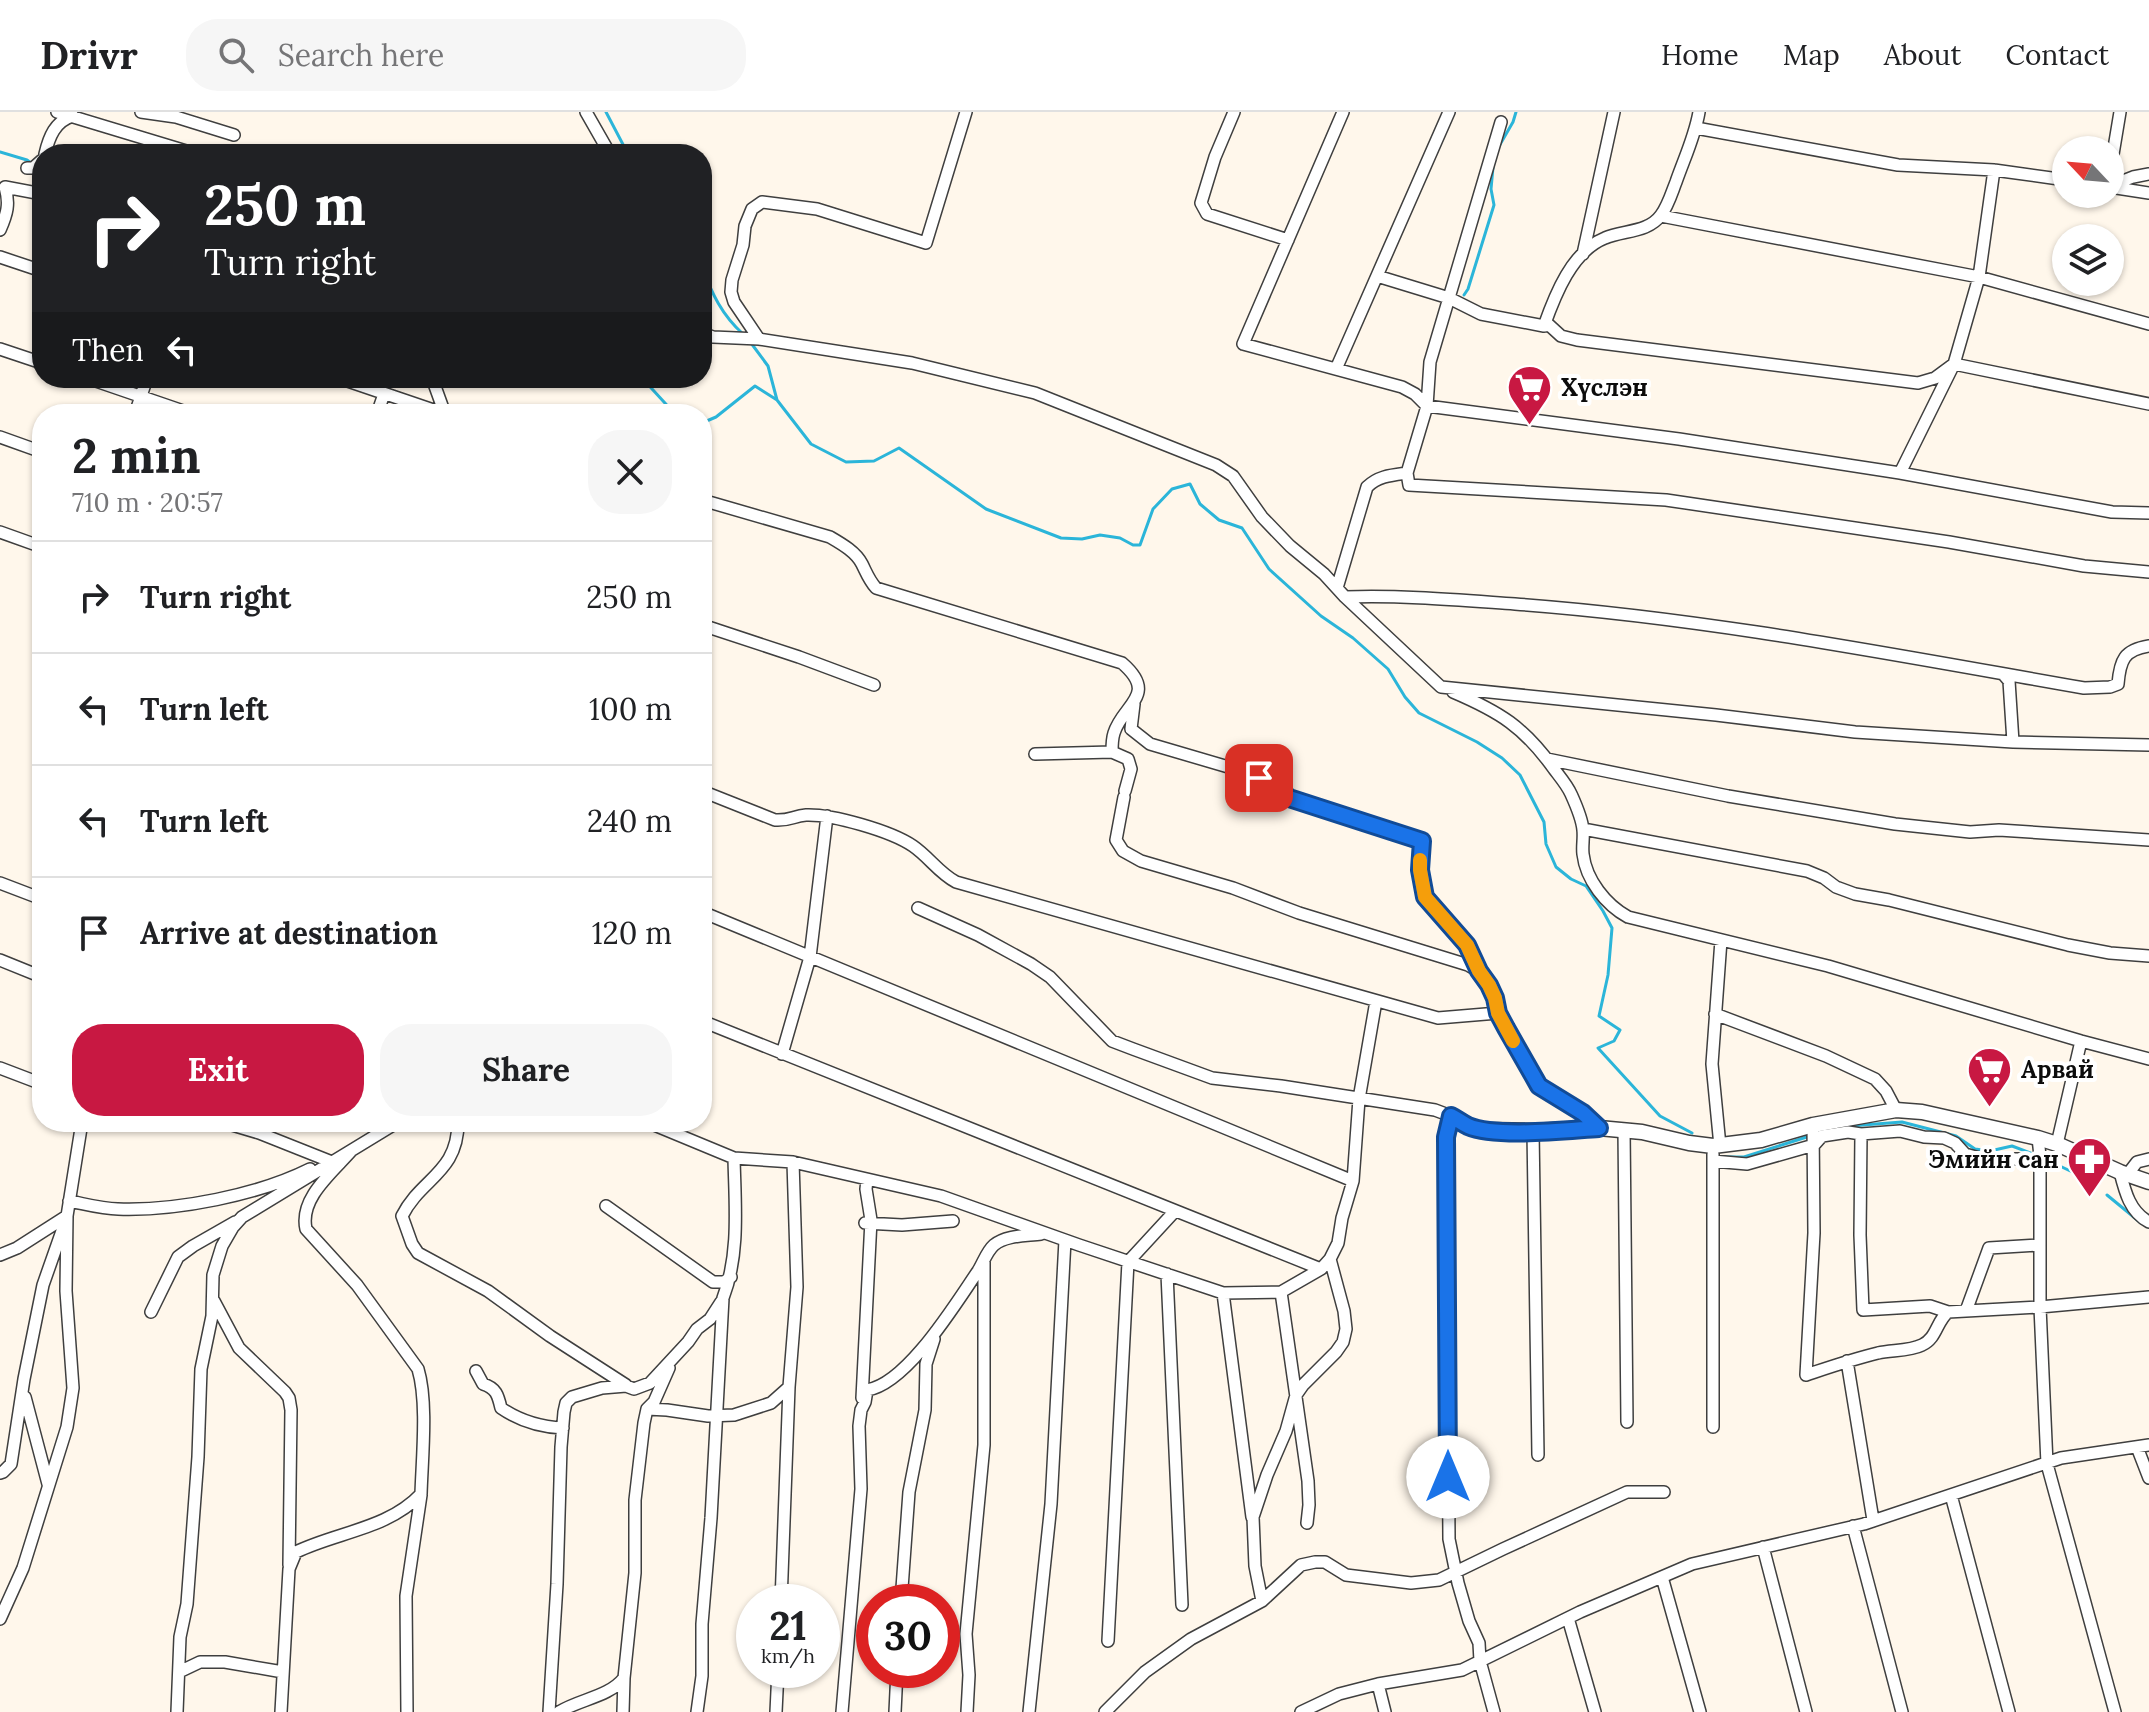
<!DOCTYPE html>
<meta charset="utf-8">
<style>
:root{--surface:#fff;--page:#f6f6f6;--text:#202124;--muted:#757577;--line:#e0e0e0;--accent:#c81842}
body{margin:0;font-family:Lora,serif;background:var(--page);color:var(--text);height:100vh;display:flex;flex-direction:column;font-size:30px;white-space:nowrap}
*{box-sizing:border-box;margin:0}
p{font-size:26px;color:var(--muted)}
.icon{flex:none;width:44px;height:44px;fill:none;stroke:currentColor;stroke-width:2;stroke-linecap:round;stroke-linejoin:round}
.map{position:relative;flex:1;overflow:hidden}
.details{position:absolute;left:32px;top:292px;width:680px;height:728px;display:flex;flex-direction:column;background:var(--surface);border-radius:32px;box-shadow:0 2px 6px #0004}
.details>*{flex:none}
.banner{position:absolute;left:32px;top:32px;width:680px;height:244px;border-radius:32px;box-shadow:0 2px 6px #0004;background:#202124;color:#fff;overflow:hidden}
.needle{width:52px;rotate:296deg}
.tools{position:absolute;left:2052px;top:24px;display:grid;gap:16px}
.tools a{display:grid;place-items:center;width:72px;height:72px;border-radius:50%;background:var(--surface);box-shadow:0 2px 6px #0004;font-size:40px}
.speed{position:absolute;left:736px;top:1472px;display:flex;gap:16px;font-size:40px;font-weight:700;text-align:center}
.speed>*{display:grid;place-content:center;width:104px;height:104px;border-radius:50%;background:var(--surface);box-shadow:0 2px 6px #0004;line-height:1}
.speed small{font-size:20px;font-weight:400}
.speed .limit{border:12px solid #d22;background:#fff;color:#111}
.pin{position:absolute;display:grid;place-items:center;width:68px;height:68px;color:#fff;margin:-34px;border-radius:16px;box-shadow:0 4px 12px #0006}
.me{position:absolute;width:88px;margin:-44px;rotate:0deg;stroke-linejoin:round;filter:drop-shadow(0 0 6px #0008)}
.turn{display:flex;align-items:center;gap:28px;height:168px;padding:0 40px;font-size:36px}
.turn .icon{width:104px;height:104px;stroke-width:2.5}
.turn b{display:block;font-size:56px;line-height:68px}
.then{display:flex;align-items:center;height:76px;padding:0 40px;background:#0003;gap:16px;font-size:30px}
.round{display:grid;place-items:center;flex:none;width:84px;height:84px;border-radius:32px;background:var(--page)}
.summary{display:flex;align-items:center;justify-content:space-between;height:136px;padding:0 40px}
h1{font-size:48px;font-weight:700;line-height:60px}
.cta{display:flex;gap:16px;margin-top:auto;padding:16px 40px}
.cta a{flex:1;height:92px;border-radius:32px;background:var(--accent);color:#fff;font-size:32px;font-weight:700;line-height:92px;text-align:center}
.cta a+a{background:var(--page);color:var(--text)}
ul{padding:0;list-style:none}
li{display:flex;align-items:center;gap:24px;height:112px;padding:0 40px;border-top:2px solid var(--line)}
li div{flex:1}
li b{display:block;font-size:30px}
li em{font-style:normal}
header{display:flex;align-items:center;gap:48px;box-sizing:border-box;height:112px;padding:0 40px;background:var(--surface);border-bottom:2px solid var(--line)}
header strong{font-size:38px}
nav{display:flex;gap:44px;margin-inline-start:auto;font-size:28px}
.search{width:560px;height:72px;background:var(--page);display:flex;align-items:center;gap:20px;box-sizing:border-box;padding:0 28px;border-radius:32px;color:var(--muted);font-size:30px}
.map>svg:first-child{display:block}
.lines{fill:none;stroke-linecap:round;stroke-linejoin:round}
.stream{stroke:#2bb5d9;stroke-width:3}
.minor-casing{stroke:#3f3f3f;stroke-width:14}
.tertiary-casing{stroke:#3f3f3f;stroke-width:17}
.minor{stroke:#fff;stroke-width:11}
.tertiary{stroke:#fff;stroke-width:14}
.route-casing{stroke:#114b97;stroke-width:20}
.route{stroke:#1a73e8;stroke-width:14}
.slow{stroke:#f59e0b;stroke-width:14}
.labels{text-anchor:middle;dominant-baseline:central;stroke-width:8;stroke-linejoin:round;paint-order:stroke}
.poi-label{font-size:24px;font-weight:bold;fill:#0c0c0c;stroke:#fff;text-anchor:start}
</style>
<header>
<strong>Drivr</strong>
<div class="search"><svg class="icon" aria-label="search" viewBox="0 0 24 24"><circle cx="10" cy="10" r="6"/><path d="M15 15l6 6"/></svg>Search here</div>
<nav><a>Home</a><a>Map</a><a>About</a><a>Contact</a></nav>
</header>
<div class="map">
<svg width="2149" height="1600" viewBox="0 0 2149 1600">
<rect width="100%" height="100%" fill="#fff7eb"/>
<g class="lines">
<path class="stream" d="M606,0L628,42
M1498,36L1513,10L1516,0
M0,40L27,48L42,59
M88,42L106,39L155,42
M702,155C712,182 722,203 743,222
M1464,183L1468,177L1494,93L1491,77L1493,55
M751,231L768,254L777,288
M642,266L675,302
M702,311L716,305L755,274L777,288L811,332L846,350L874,349L899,336L986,397L1061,426L1082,427L1100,423L1120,426L1133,433H1140L1153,397L1172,377L1190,372L1200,392L1219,408L1242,416L1269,457L1321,504L1353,526L1388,557L1405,585L1419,601L1477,630L1502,646L1520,663L1544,710L1546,732L1556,755L1571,767L1586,774L1603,799L1612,816L1608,863L1599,904L1620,918L1614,929L1598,936L1660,1004L1692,1021
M1829,1018L1837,1015L1902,1010L1956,1024L1975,1037L1990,1039L2012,1034L2036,1043
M1725,1045H1744L1810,1024
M2043,1046L2085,1066
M2107,1083L2141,1111"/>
<defs>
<path id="minor" d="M57,0L196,42
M141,0L176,5L234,23
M586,0L610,42
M1234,0L1215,45L1201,91L1207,102L1288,128
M1343,0L1243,232L1402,275L1415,282L1427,294L1679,327L1900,361L2112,400L2149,401
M1501,10L1430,250L1427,294L1407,361L1409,373L1666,388L1949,430L2084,454L2149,460
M1696,16L1898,53L1994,58L2066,68
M45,42C49,25 55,9 73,4
M27,56H33L42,48
M2110,60L2120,0
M2110,74L2133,65L2149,62
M2110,75L2149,81
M1661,104L1979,165L2149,212
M0,118C7,102 10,92 5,75L42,82
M1583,142L1614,0
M0,145L42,159
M1377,164L1449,186L1481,202L1544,214C1555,183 1572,139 1605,126C1623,118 1648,121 1661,103C1668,94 1672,80 1676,70C1684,47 1695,24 1699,0
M1544,214L1549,213L1561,224L1577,228L1918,271L1935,266L1954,252L2149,292
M702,221L713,225L759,227L912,251L1035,281L1216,353L1233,364L1262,405L1290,434L1324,462L1345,485L1441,575L1716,603L1855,620L2013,630L2149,633
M759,227L734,190L731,180L732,168L743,133L745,114L752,97L762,90L817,97L926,131L966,0
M0,237L42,251
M1336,257L1449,0
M87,266L192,302
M339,266L445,302
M432,266L445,302
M135,302L147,266
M377,302L384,282
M0,325L42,340
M1900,361L1954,252L1979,165L1994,58
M702,388L830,425C842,432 856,440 862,452C867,462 869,468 876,476L1122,551C1159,583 1123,592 1114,621C1112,627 1112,634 1112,640L1128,647L1131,657L1125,679
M0,420L42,435
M1337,476L1367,375C1378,364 1392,363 1407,361
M1345,485C1402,483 1458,488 1515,492C1707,506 1895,543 2084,576L2110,575L2118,572C2120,548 2124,538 2149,534
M702,513L799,545L874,573
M2003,562L2009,569L2013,630
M1453,580C1500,600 1524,615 1554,657C1560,665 1567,673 1571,682C1576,693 1582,706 1583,718C1584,726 1582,734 1583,742C1586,768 1606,793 1628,805L1828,854L2081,929L2149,947
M1134,592L1131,617L1150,632L1242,659L1275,673L1289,686L1422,729L1420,758L1425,785L1467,833L1479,859
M1035,642L1112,640
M1547,647L1728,684L1895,712L1970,720L1999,718L2149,728
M702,679L775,708C790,709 793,704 806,703C832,702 891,719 913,734C929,745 939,761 956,770L1438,906L1498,901
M1124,685L1116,728L1123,739L1141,749L1233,776L1299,801L1468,853C1493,866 1490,880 1499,903C1505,917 1529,962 1539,973C1549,984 1568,991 1581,999C1587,1004 1593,1011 1599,1016
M1583,717L1807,759L1824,766L1836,775L1855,782L1889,788L2068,833L2110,841L2149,844
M0,771L42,787
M918,796L978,823L1031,852L1050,865L1112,929L1133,937L1212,966L1281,974L1435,998L1451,1004L1446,1025L1449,1427L1458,1471L1469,1509L1479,1531L1480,1549L1494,1600
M702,800L1353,1069
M0,848L42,865
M1715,902L1826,944L1875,967L1886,979L1896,998
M702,909L1321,1157
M782,942L810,845L827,704
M0,956L42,972
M222,1010L259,1021L332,1050
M458,1010C458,1061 421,1066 402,1104L412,1132L418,1141L488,1179L550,1224L626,1273
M647,1010L734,1046L793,1050L941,1084L1079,1133L1223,1181L1281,1180L1321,1157L1330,1147L1338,1131L1342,1106L1353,1069L1359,987L1376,889
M1813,1013L1814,1121L1806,1263C1830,1255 1853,1247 1878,1241C1892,1238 1910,1239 1922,1233C1937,1226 1936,1210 1948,1200L2040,1195L2149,1185
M1624,1018L1627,1310
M1533,1019L1538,1343
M1861,1022L1860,1123L1863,1198L1930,1194L1948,1200
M2038,1026L2040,1044V1195L2047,1352L2115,1600
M2057,1032L2081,929
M1720,1034L1712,952L1721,828
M1713,1042V1315
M1713,1049L1747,1052L1814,1033L1822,1024L1848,1020L1861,1022L1900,1019L1924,1025L1944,1026L1955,1031L1965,1042L1983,1047H2024L2040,1053
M2120,1060C2125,1080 2130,1100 2149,1110
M2127,1063L2137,1050L2149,1047
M69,1089C85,1092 102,1097 118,1097C177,1099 258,1083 310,1057
M606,1094L713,1170H724L731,1165
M865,1111L902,1113L953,1109
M0,1143L17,1136L67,1104
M1167,1162L1182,1493
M1281,1180L1308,1369L1309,1393L1307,1411
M1223,1181L1252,1405
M214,1189L239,1236L285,1280L289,1286L291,1298L289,1453
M1966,1199L1989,1136L2040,1133
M151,1200L178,1145L193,1134L235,1110
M1847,1249L1873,1408
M476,1259L483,1272C496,1276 498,1283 501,1296C520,1309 540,1315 563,1316
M25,1285L48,1372
M862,1286L871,1108L866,1077L867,1068
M647,1297L667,1298L708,1304L734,1303L771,1291L789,1275
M2137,1335L2149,1366
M0,1361L3,1360L11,1352L24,1267L43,1173L63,1116
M1951,1383L2009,1600
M1853,1414L1902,1600
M1763,1435L1806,1600
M1662,1465L1700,1600
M1262,1489L1255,1454L1253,1405L1267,1363L1286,1319L1296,1283L1303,1273L1336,1240L1343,1230L1346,1217L1344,1199L1330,1147
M781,1490L789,1275L797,1175L793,1050
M901,1490L909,1380L925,1298L926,1252L934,1227
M1568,1506L1595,1600
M0,1507L23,1456L67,1315L73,1276L66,1179L67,1104L82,1010
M1108,1529L1128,1150L1175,1099
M179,1560L200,1550H225L283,1560
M1378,1572L1385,1600
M177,1600L180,1525L187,1492L198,1345L201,1257L212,1204L213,1163L222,1134L233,1115L242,1105L398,1010
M281,1600L289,1457L296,1440C337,1420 388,1417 421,1382C422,1347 428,1290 418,1257L357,1173L306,1117C299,1086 333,1060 352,1038
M407,1600L406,1484L421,1383
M549,1600L557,1472L561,1335L564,1300L566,1291L572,1285L602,1276L626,1274L634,1277L650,1271L688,1230L697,1217L710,1207L721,1190
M559,1600C580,1587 609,1585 624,1566
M623,1600L624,1566L635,1461V1388L644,1311L647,1297L654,1290L669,1256
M697,1600L702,1564V1512L711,1406L723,1186C740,1142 735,1092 734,1046
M776,1600L778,1558
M842,1600L861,1377L859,1314L861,1298L865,1290L867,1278C907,1272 956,1191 978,1159C983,1151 987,1139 994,1133C1006,1123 1026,1124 1041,1122
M895,1600L897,1558
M967,1600L969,1563L966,1522L984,1333V1150
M1029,1600L1051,1392L1065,1128
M1105,1600L1145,1560L1191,1527L1262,1489L1301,1453L1315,1450H1325L1346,1463L1411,1471L1439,1468L1503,1437L1627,1380H1664
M1301,1600L1339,1582L1378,1572L1462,1558L1580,1500L1692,1452L1864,1412L2061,1346L2149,1333"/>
<path id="tertiary" d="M1451,1004L1468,1014L1485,1018L1533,1019L1599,1016L1642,1020L1689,1031L1713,1034L1761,1028L1813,1013L1896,998L1922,1000L2038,1026L2057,1032L2120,1060L2149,1070"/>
</defs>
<use href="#minor" class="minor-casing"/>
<use href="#tertiary" class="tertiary-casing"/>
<use href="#minor" class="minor"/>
<use href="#tertiary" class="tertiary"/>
</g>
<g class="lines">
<defs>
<path id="route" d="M1259,666L1275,673L1289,686L1422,729L1420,758L1425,785L1467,833L1479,859L1489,873L1495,886L1498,901L1506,916L1539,974L1583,1001L1599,1016C1566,1018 1496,1026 1468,1014C1462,1011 1457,1007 1451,1004L1446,1025L1448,1365"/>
</defs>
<use href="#route" class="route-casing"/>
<use href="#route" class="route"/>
<path class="slow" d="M1420,748V758L1425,785L1467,833L1479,859L1489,873L1495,886L1498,901L1513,929"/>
</g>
<defs>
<symbol id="supermarket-pin" viewBox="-11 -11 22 30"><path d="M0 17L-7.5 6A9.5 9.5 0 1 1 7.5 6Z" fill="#c81842" stroke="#fff"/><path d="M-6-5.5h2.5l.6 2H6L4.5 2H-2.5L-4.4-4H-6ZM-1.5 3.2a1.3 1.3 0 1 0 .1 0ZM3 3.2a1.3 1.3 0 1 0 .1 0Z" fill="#fff"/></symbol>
<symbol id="pharmacy-pin" viewBox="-11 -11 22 30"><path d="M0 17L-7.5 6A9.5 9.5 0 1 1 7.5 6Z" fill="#c81842" stroke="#fff"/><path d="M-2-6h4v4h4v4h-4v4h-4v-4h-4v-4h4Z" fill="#fff"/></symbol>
</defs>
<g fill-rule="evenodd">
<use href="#supermarket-pin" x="1504" y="250" width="51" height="69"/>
<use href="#supermarket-pin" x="1964" y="932" width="51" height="69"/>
<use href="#pharmacy-pin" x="2064" y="1022" width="51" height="69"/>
</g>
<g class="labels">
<g class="poi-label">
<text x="1561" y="275">Хүслэн</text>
<text x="2021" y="957">Арвай</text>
<text x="2059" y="1047" text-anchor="end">Эмийн сан</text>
</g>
</g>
</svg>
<div class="tools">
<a><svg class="needle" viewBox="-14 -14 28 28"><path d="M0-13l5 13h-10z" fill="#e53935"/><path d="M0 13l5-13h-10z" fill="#757577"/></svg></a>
<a><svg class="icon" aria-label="layers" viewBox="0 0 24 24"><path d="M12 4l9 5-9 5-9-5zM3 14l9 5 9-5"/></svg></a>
</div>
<div class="speed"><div>21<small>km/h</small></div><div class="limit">30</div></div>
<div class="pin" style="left:1259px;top:666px;background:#d93025"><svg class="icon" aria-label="arrive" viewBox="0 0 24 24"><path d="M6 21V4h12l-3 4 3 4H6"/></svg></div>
<svg class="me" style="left:1448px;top:1365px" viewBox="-20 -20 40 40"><circle r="19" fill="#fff"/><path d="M0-13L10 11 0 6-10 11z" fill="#1a73e8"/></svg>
<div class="banner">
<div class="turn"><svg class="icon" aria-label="right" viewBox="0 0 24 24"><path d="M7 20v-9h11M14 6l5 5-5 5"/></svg><div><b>250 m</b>Turn right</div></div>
<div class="then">Then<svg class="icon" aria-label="left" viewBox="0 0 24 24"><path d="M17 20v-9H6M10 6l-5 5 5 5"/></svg></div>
</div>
<section class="details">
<div class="summary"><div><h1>2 min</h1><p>710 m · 20:57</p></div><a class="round"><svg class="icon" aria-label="close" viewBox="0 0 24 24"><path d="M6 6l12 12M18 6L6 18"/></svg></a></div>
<ul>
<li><svg class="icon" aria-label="right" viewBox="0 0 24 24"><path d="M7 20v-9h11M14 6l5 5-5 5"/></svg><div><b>Turn right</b></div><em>250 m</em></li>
<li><svg class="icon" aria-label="left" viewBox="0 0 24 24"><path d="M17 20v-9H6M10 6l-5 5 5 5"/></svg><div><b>Turn left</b></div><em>100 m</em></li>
<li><svg class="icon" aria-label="left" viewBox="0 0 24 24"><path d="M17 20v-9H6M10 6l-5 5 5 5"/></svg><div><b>Turn left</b></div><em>240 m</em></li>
<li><svg class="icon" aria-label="arrive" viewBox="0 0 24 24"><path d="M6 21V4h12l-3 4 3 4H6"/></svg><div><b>Arrive at destination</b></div><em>120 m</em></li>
</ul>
<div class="cta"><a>Exit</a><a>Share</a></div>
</section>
</div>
